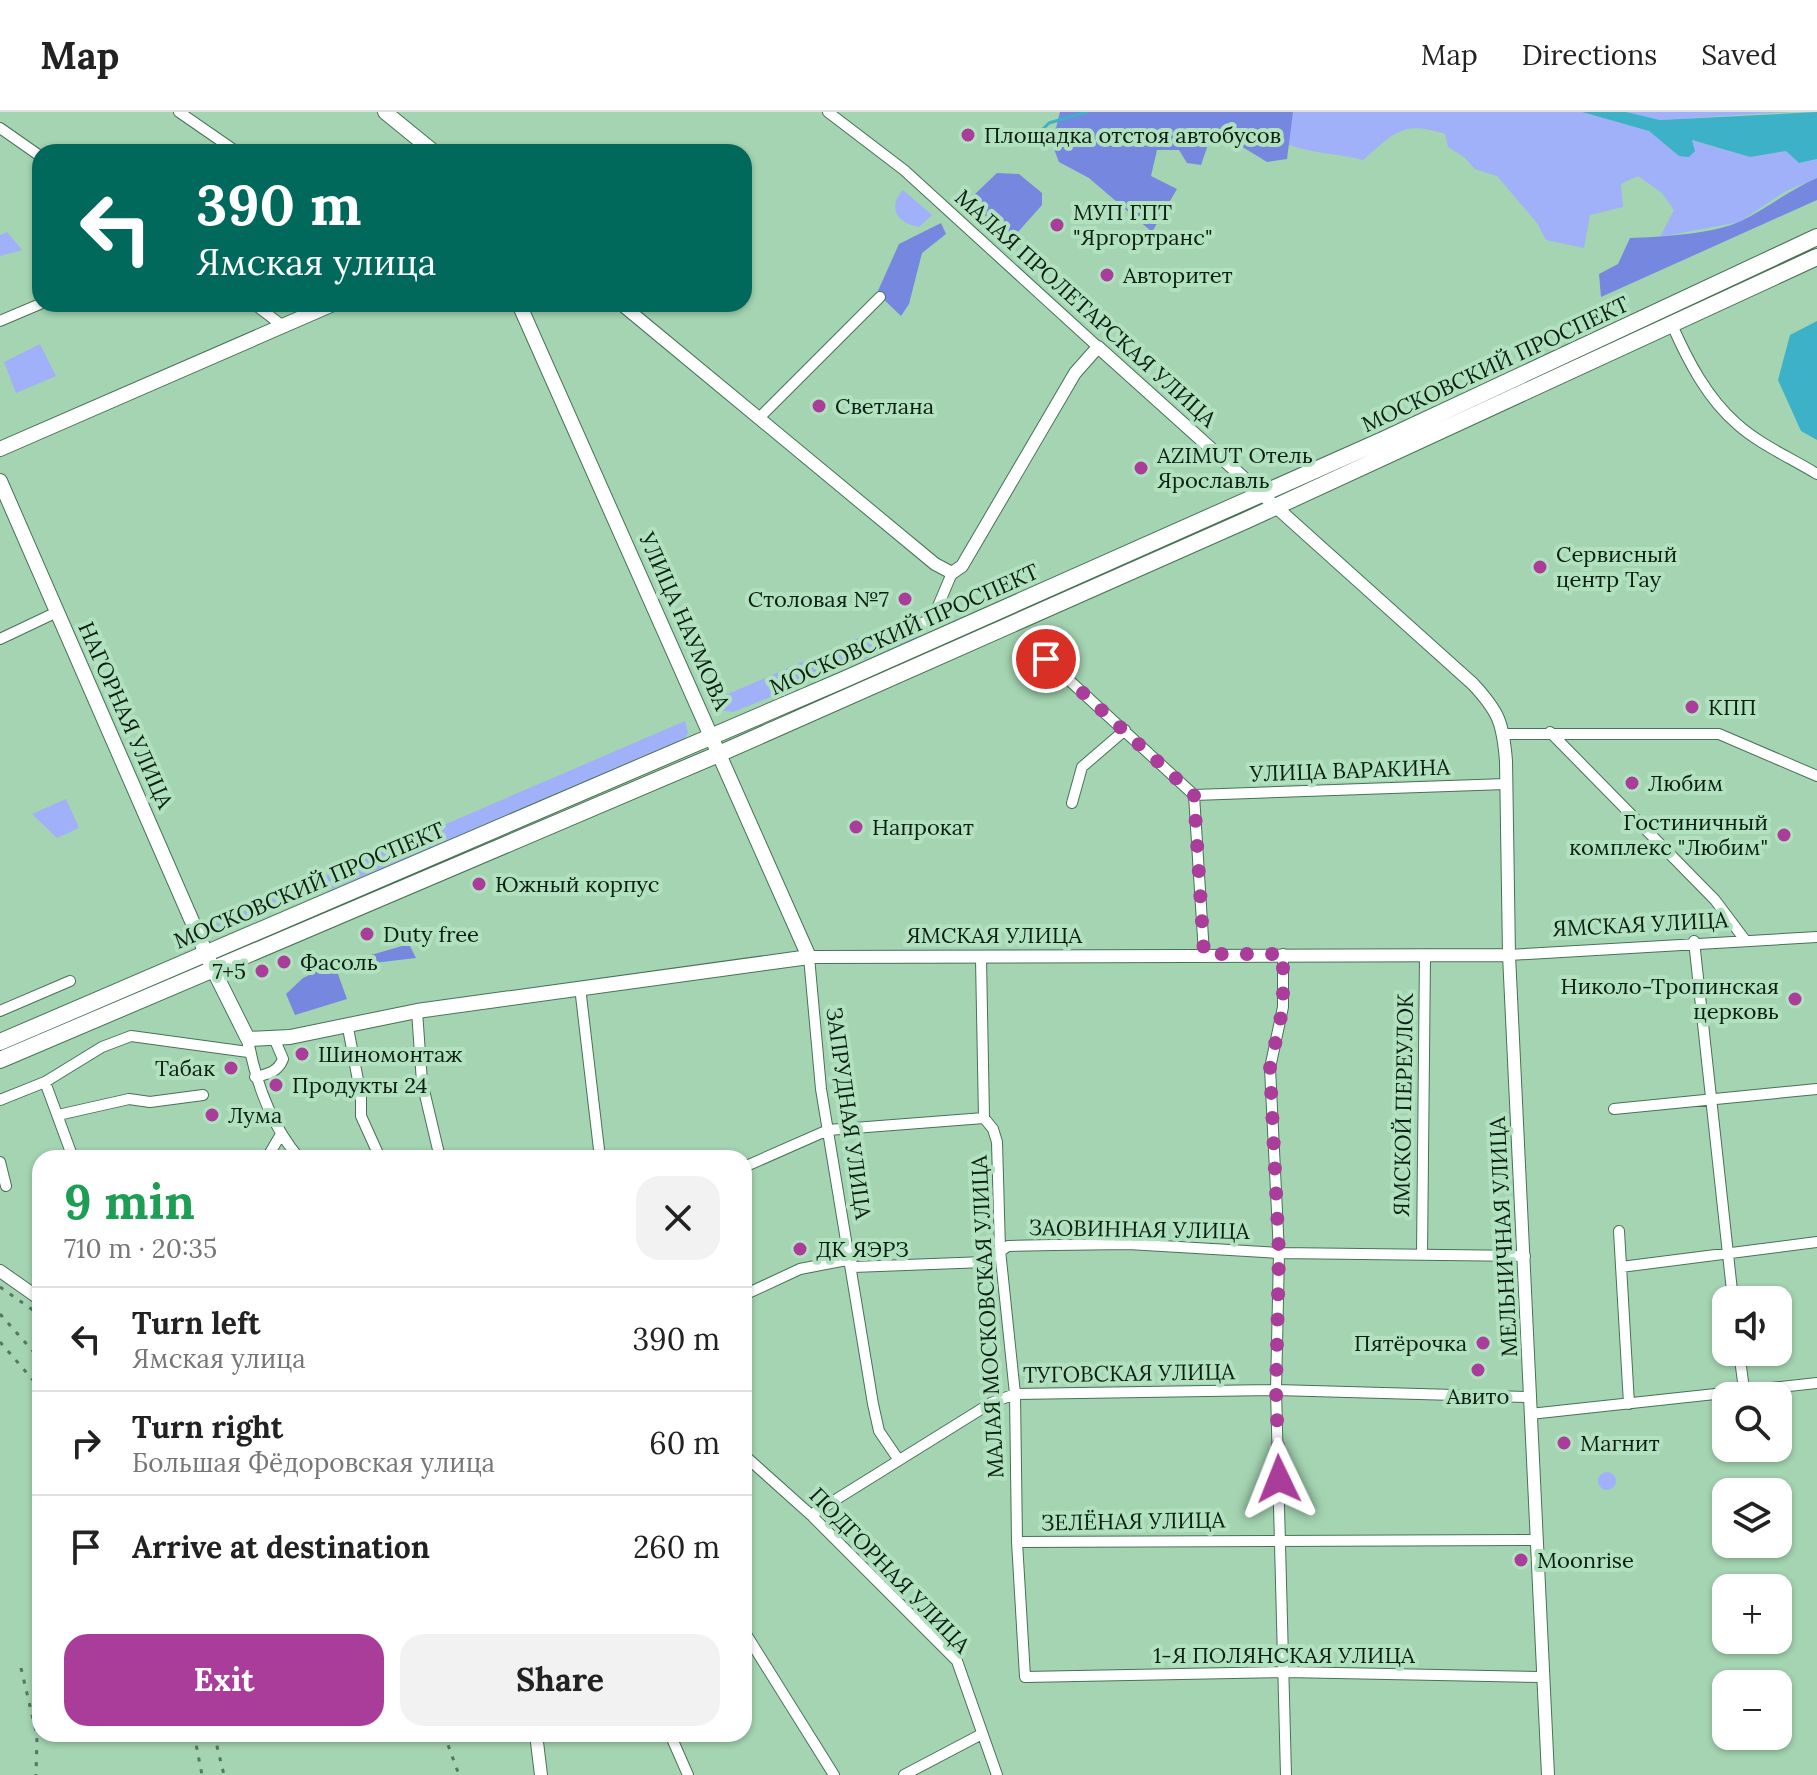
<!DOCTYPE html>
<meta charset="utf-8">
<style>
:root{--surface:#fff;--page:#f2f2f2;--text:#222;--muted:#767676;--line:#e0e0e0;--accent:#aa3c9a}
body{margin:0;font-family:Lora,serif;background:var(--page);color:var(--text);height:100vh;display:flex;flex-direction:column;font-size:30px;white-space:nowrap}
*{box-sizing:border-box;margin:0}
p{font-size:26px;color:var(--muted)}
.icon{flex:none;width:44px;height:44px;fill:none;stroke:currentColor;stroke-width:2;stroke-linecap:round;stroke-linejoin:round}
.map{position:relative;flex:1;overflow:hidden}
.details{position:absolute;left:32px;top:1038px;width:720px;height:592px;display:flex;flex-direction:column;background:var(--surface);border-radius:24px;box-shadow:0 2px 6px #0004}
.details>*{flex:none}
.hud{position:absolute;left:32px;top:32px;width:720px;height:168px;border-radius:24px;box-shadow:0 2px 6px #0004;background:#00695c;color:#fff;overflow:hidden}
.controls{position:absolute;left:1712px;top:1174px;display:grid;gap:16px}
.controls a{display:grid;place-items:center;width:80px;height:80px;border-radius:16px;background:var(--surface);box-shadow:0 2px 6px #0004;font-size:40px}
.pin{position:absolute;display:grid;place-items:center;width:68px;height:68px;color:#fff;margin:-34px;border:4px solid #fff;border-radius:50%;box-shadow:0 2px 8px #0007}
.me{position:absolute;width:88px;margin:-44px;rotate:358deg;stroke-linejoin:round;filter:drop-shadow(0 0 6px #0008)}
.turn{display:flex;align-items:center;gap:28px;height:168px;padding:0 32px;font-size:36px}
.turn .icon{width:104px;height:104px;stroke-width:2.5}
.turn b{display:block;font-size:56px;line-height:68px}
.round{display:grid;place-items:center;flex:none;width:84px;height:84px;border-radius:24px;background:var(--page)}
.head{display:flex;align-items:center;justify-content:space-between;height:136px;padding:0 32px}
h1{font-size:48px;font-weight:700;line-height:60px;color:#1e9e55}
.action{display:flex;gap:16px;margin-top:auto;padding:16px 32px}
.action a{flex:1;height:92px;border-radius:24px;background:var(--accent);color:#fff;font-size:32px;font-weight:700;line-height:92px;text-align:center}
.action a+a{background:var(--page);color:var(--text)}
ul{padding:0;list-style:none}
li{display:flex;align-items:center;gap:24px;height:104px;padding:0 32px;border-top:2px solid var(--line)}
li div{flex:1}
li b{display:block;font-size:30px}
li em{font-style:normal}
header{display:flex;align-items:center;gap:48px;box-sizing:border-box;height:112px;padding:0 40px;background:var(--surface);border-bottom:2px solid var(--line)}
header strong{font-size:38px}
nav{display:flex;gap:44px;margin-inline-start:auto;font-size:28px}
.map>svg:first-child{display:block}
.green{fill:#a0b0f9}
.forest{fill:#7687e0}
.water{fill:#3cb1c8}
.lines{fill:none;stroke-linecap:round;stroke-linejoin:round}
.stream{stroke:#3cb1c8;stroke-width:3}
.minor-casing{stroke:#467355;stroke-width:12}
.tertiary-casing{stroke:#467355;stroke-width:14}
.secondary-casing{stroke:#467355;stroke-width:16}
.primary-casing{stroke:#467355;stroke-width:18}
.minor{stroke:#fff;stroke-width:10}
.tertiary{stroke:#fff;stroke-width:12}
.secondary{stroke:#fff;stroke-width:14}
.primary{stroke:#fff;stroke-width:16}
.rail{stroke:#557660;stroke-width:3;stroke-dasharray:4 8;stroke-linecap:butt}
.route{stroke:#aa3c9a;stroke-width:14;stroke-dasharray:0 25.2}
.poi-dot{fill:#aa3c9a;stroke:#b1e1bf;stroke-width:3}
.labels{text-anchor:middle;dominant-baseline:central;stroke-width:8;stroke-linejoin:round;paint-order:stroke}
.poi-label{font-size:22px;fill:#0c1f13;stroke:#b1e1bf;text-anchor:start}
.street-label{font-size:22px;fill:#0c1f13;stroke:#b1e1bf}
</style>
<header>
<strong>Map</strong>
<nav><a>Map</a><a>Directions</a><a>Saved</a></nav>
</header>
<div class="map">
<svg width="1817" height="1663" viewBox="0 0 1817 1663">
<rect width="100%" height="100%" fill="#a4d4b2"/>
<path class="green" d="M1293,0H1582L1649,19L1679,44L1691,28L1750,45L1786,39L1799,51L1817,47V66L1786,79L1739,110L1660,125L1674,98L1662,81L1638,64L1621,72L1623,95L1590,103L1584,136L1546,128L1537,111L1497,64L1475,57L1464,45L1448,35L1445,22C1402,8 1395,21 1363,48C1337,41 1312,42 1287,32Z
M1626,0H1789L1660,8Z
M903,78L932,103L919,115C897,111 887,96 903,78Z
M7,120L22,138L0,144V123Z
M40,232L56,264L16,281L4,250Z
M907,505L916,526L733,600L719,598L714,588Z
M685,609L688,621L682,631L327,779L290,790L224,819L207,815Z
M66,687L79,716L57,726L32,702Z
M1598 1369a9 9 0 1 1 18 0a9 9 0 1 1-18 0Z"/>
<path class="forest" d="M1060,0H1293L1287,47L1267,50L1223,23L1209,30L1201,53L1187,51L1179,38H1157L1151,64L1177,77L1152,120L1089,66L1059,50L1052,32Z
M997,61L1019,62L1042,81V93L1017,121L1007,123L976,96L975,82Z
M1817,66V88L1601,185L1599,162L1618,152L1630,126C1661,125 1714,122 1741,109C1768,96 1789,78 1817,66Z
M941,111L946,122L922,141L909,192L901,204L877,181L899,132Z
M409,832L416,846L365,852L364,845Z
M334,851L347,887L295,903L286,882L303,866Z"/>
<path class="water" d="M1582,0H1626L1660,8L1817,0V47L1799,51L1786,39L1750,45L1692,28L1695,39L1689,45L1679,44L1649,19Z
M1817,209V328L1801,319L1778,268L1790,223Z"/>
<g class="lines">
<path class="stream" d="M1032,28L1049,11L1087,0"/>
<defs>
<path id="minor" d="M179,0L237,40
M828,0L904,58L1098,235
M0,16L40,44
M254,192L283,214
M0,209L40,192
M1672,213C1688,249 1707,286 1737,312C1759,332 1791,346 1817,362
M760,305L880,185
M920,512L933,506L952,461
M0,527L57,500
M1046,547L1194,683L1204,842
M1550,620L1715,788L1745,828
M1504,622H1719L1817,664
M1194,683L1506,672
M1072,691L1082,655L1125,618
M1694,829L1733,1188
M1283,842V895L1270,956L1279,1141L1276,1278L1286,1663
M1509,843L1817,825
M809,845L821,977L873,1292L879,1319L898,1347
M981,846L984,1006L993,1017L997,1030L1000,1138L1015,1282L1017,1430L1025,1565L1286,1560L1542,1565
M580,875L600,1046
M0,899L70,869
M417,899L422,970L440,1046
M348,916L361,984V1004L380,1046
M249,933C257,974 272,1014 299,1046
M255,965C268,962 278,960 283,947L274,926
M45,970L73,1046
M0,988L45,970L102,935L131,924L248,940V927
M1614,997L1817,977
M58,1003L129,987L150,990L203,983
M267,1046L281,1022
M0,1050L6,1074
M744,1055L828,1018L984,1006
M1619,1119L1629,1292
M1422,1143L1425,843
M853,1155L985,1150L1008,1134L1054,1133L1128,1132L1279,1141L1525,1144
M1621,1155L1817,1130
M744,1183L800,1157L852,1147
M1739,1240L1744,1277
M1530,1302L1817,1271
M744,1343L811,1403L957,1549L997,1663
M811,1403L991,1291L1015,1282L1276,1278L1530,1285
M1017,1430L1537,1428
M744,1519L834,1663
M670,1622L688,1663
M904,1663L980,1623"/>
<path id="tertiary" d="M621,192L935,452L952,461L962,454L1075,261L1098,235L1473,572C1499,600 1503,611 1506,649L1509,843L1548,1663
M809,845L1509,843
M0,1159L40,1187
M536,1622L541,1663"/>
<path id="secondary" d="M385,0L434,40
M0,337L333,192
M0,369L212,855L248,927L290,925L417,899L809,845L519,192"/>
<path id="primary" d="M0,930L843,568L1385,327L1817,125
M0,948L721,641L1247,408L1817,145"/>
</defs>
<use href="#minor" class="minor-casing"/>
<use href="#tertiary" class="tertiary-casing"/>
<use href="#secondary" class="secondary-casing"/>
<use href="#primary" class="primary-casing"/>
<use href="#minor" class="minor"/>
<use href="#tertiary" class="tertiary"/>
<use href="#secondary" class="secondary"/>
<use href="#primary" class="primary"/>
<path class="rail" d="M0,1175L40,1203
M0,1202L40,1247
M0,1230L40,1276
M21,1556L37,1624L36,1663
M194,1622L202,1663
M214,1622L224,1663
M444,1622L459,1663"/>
</g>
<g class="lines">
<path class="route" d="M1046,547L1194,683L1204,842H1283V895L1270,956L1279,1141L1276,1278L1279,1367"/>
</g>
<g class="poi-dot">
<circle cx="968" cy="23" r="8"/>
<circle cx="1057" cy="113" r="8"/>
<circle cx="1107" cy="163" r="8"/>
<circle cx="819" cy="294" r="8"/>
<circle cx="1141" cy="356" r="8"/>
<circle cx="1540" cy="455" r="8"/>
<circle cx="905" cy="487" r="8"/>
<circle cx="1692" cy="595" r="8"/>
<circle cx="1632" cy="671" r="8"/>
<circle cx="856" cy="715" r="8"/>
<circle cx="1784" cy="723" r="8"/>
<circle cx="479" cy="772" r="8"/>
<circle cx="367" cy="822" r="8"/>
<circle cx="284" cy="850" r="8"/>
<circle cx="262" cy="859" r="8"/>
<circle cx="1795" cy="887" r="8"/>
<circle cx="302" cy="942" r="8"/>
<circle cx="231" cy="956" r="8"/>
<circle cx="276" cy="973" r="8"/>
<circle cx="212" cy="1003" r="8"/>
<circle cx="800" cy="1137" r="8"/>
<circle cx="1483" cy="1231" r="8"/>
<circle cx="1478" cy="1258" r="8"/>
<circle cx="1564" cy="1331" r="8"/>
<circle cx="1521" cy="1448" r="8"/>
</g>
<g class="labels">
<g class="poi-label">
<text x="984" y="23">Площадка отстоя автобусов</text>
<text x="1073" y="100">МУП ГПТ<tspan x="1073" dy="25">"Яргортранс"</tspan></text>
<text x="1123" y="163">Авторитет</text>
<text x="835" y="294">Светлана</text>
<text x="1157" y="343">AZIMUT Отель<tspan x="1157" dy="25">Ярославль</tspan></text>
<text x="1556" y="442">Сервисный<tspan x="1556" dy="25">центр Тау</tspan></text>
<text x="889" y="487" text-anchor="end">Столовая №7</text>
<text x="1708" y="595">КПП</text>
<text x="1648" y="671">Любим</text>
<text x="1768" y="710" text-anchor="end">Гостиничный<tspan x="1768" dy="25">комплекс "Любим"</tspan></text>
<text x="872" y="715">Напрокат</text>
<text x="495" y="772">Южный корпус</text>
<text x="383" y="822">Duty free</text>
<text x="300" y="850">Фасоль</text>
<text x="246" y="859" text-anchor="end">7+5</text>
<text x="1779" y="874" text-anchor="end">Николо-Тропинская<tspan x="1779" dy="25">церковь</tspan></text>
<text x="318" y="942">Шиномонтаж</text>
<text x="215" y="956" text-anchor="end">Табак</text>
<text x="292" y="973">Продукты 24</text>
<text x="228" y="1003">Лума</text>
<text x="816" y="1137">ДК ЯЭРЗ</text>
<text x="1467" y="1231" text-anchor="end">Пятёрочка</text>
<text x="1478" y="1284" text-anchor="middle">Авито</text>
<text x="1580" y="1331">Магнит</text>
<text x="1537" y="1448">Moonrise</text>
</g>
<g class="street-label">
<text transform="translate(1086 196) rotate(42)">МАЛАЯ ПРОЛЕТАРСКАЯ УЛИЦА</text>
<text transform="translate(1495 252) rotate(-25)">МОСКОВСКИЙ ПРОСПЕКТ</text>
<text transform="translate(685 509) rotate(66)">УЛИЦА НАУМОВА</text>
<text transform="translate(904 517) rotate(-24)">МОСКОВСКИЙ ПРОСПЕКТ</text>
<text transform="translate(126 603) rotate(66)">НАГОРНАЯ УЛИЦА</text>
<text transform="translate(1350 658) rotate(-2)">УЛИЦА ВАРАКИНА</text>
<text transform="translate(309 773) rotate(-23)">МОСКОВСКИЙ ПРОСПЕКТ</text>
<text transform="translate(1640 812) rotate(-3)">ЯМСКАЯ УЛИЦА</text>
<text x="994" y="823">ЯМСКАЯ УЛИЦА</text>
<text transform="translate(1403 993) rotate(-89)">ЯМСКОЙ ПЕРЕУЛОК</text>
<text transform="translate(849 1001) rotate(82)">ЗАПРУДНАЯ УЛИЦА</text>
<text transform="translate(1139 1117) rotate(1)">ЗАОВИННАЯ УЛИЦА</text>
<text transform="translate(1503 1125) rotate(-93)">МЕЛЬНИЧНАЯ УЛИЦА</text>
<text transform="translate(987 1205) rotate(-93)">МАЛАЯ МОСКОВСКАЯ УЛИЦА</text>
<text transform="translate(1129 1261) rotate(-1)">ТУГОВСКАЯ УЛИЦА</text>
<text transform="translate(1133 1409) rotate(-1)">ЗЕЛЁНАЯ УЛИЦА</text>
<text transform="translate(890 1458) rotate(46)">ПОДГОРНАЯ УЛИЦА</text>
<text x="1284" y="1543">1-Я ПОЛЯНСКАЯ УЛИЦА</text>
</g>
</g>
</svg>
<div class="controls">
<a><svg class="icon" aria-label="sound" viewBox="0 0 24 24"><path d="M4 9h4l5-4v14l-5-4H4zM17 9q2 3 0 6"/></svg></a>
<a><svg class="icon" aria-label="search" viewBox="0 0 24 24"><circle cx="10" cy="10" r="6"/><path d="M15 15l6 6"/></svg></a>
<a><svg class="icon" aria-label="layers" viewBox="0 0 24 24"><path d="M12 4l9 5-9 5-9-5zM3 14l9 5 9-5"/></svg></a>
<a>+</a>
<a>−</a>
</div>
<div class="pin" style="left:1046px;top:547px;background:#d93025"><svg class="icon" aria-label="arrive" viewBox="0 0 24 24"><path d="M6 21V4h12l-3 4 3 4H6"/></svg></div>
<svg class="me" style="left:1279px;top:1367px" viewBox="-20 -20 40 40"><path d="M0-17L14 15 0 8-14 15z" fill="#aa3c9a" stroke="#fff" stroke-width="4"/></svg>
<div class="hud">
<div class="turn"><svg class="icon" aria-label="left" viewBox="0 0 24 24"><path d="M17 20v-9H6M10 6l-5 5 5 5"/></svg><div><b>390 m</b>Ямская улица</div></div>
</div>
<section class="details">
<div class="head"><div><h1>9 min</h1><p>710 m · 20:35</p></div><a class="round"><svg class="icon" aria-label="close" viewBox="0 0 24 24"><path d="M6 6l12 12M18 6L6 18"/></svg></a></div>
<ul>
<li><svg class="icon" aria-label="left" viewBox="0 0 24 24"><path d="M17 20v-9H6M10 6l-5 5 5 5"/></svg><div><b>Turn left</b><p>Ямская улица</p></div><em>390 m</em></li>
<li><svg class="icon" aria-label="right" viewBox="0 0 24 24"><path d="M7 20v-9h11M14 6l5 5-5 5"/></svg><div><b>Turn right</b><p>Большая Фёдоровская улица</p></div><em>60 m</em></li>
<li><svg class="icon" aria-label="arrive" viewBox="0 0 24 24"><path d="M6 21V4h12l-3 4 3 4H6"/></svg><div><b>Arrive at destination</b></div><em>260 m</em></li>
</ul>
<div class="action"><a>Exit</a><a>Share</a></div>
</section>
</div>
